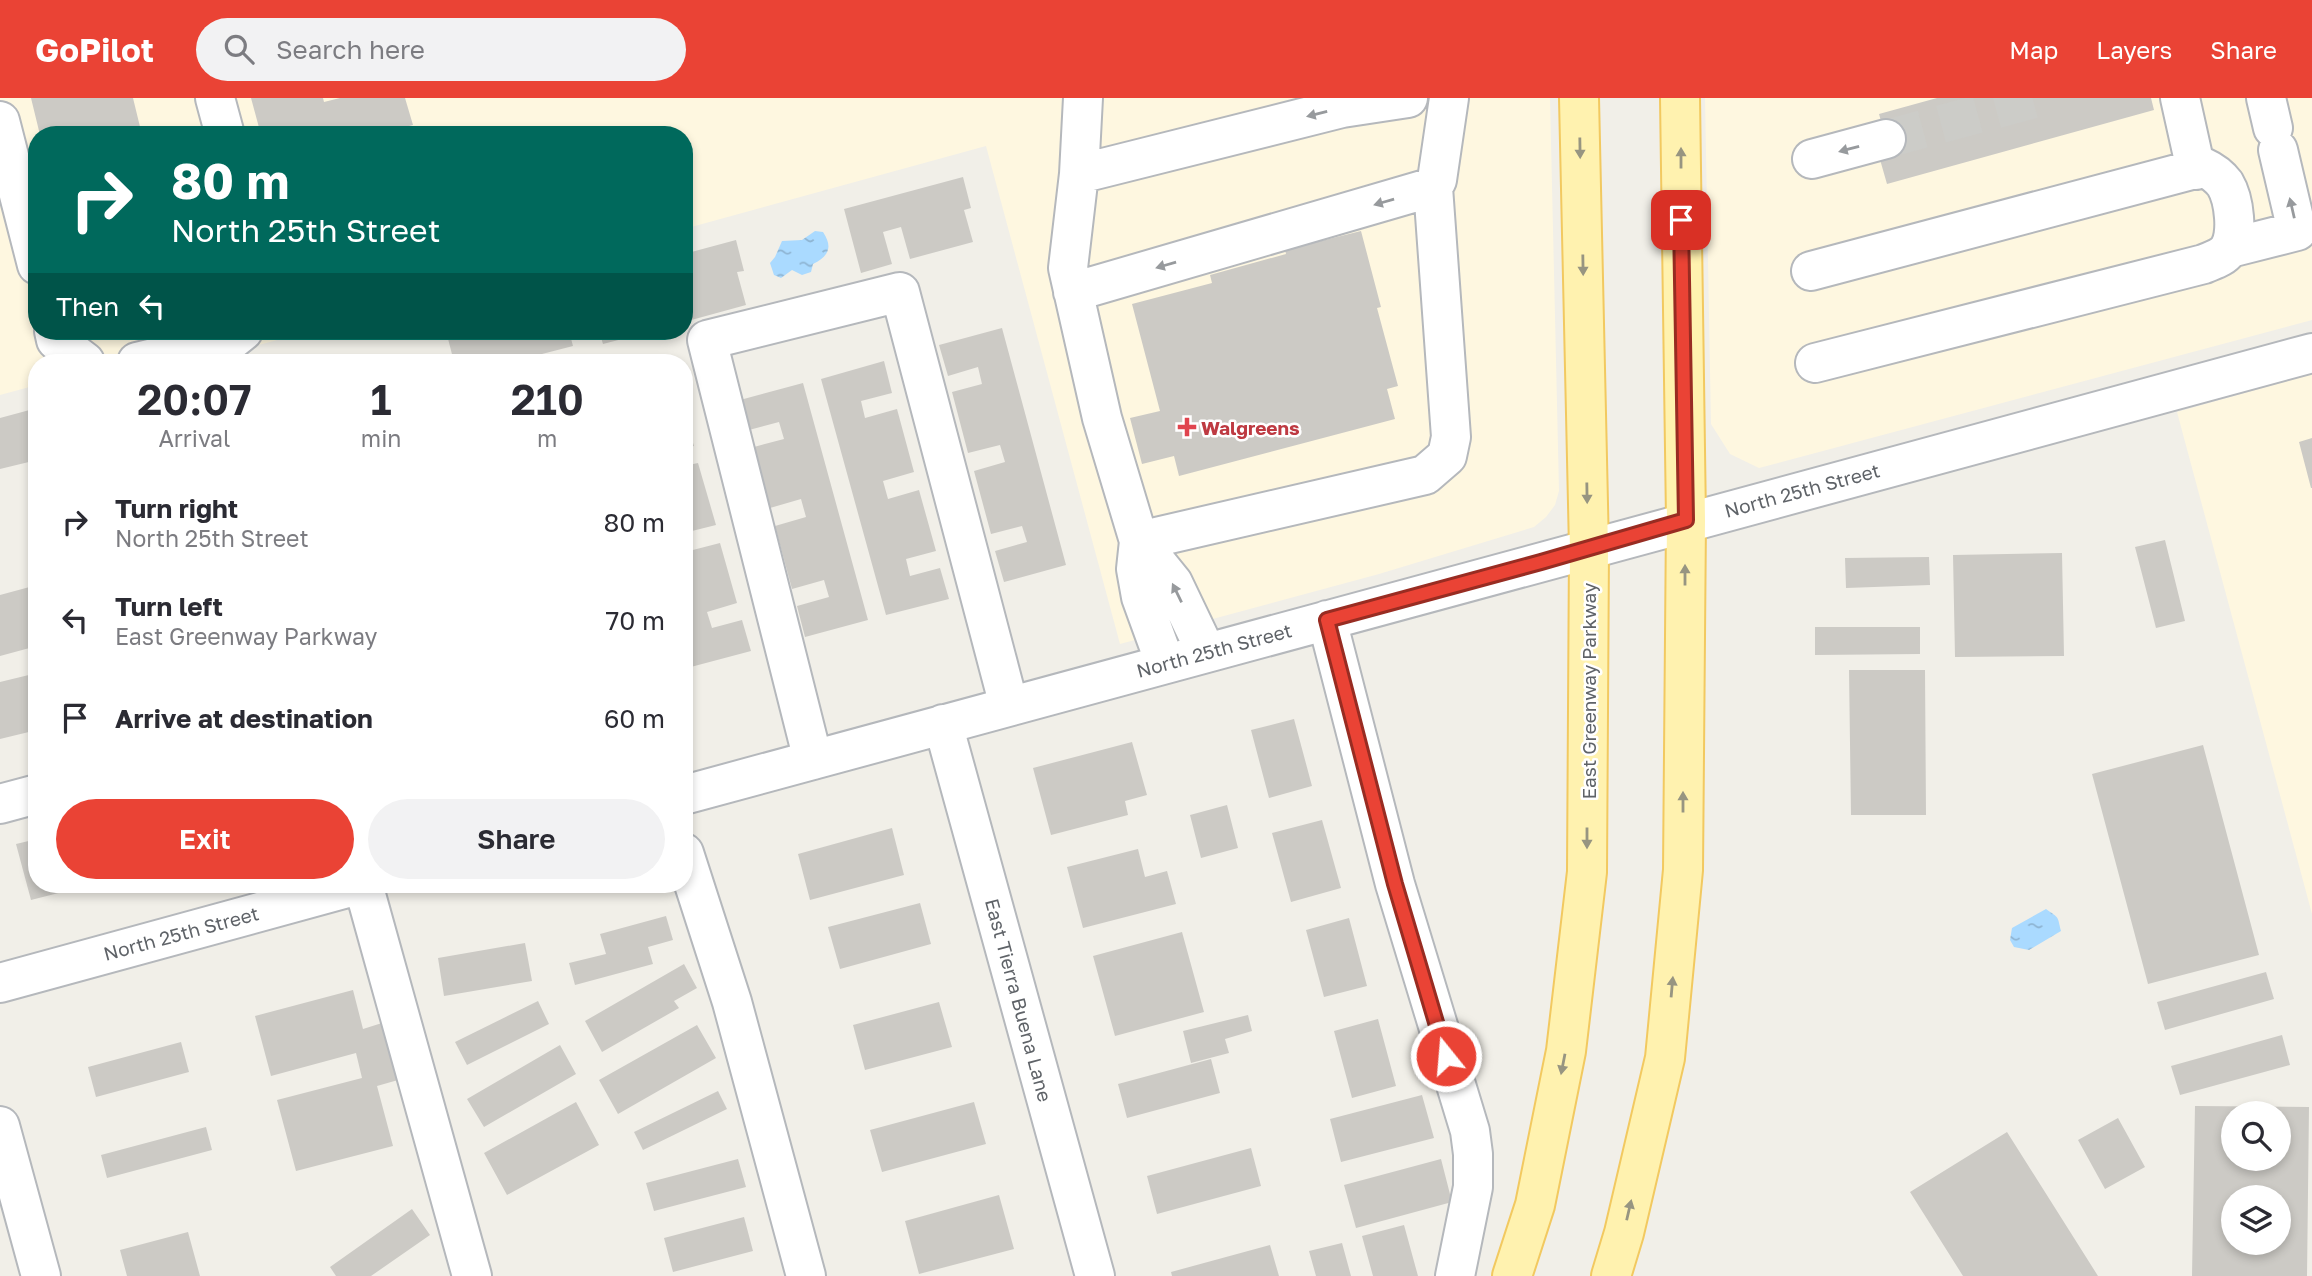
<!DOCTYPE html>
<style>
:root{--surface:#fff;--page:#f2f2f3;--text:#2b2b33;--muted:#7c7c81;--accent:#ea4335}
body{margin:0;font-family:"Golos Text",sans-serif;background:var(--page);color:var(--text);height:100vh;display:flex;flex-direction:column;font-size:26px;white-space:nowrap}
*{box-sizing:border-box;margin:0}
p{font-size:23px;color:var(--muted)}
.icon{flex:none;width:38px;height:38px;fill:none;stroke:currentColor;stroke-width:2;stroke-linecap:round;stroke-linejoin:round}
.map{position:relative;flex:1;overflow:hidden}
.panel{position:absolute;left:28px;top:256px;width:665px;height:539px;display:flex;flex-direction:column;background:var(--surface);border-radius:28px;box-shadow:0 4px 10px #0003}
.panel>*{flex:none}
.banner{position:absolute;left:28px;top:28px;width:665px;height:214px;border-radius:28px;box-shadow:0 4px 10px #0003;background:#00695c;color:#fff;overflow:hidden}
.buttons{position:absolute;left:2221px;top:1003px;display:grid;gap:14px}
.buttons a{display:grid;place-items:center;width:70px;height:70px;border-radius:50%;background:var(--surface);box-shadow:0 4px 10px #0003;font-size:35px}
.pin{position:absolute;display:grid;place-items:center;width:60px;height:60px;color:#fff;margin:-30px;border-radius:14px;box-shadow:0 4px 10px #0006}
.me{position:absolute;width:77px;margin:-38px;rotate:343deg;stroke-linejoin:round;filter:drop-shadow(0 0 5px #0008)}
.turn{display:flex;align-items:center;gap:24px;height:147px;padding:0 28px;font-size:32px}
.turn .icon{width:91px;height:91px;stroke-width:2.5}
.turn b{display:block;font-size:49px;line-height:60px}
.then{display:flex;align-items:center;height:66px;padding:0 28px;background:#0003;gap:14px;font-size:26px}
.eta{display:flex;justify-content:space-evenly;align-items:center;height:119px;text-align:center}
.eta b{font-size:42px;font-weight:600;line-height:49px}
.primary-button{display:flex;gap:14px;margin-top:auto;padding:14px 28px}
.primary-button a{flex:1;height:80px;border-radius:42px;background:var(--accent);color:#fff;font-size:28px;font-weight:600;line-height:80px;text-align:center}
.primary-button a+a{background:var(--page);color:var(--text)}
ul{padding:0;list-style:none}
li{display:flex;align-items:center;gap:21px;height:98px;padding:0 28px}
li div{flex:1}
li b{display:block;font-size:26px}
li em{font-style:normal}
header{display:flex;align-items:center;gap:42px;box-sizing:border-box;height:98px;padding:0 35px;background:var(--accent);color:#fff}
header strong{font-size:33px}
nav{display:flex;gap:38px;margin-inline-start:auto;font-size:24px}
.search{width:490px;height:63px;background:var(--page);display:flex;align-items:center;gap:18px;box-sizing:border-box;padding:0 24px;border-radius:38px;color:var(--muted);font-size:26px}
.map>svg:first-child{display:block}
.commercial{fill:#fef7e0}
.water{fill:url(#water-ripples)}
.building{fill:#cccac5;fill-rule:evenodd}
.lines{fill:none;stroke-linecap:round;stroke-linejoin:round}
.minor-tunnel{stroke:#ccccc8;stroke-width:38;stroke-dasharray:38 19;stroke-linecap:butt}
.minor-casing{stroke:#b5b8bc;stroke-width:42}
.major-casing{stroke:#f2c960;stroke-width:42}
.minor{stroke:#fff;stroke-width:38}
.major{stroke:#fff2af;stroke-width:38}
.oneway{fill:#979a9d}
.oneway2{fill:#979581}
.route-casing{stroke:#982c22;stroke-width:18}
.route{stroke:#ea4335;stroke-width:12}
.health-dot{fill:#e0444e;stroke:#fff;stroke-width:2.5}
.labels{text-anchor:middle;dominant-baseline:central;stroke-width:5;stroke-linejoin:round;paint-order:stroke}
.health-label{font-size:19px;font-weight:bold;fill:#be3a42;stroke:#fff;text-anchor:start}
.street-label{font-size:19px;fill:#5f6368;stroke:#fff}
</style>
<header>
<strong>GoPilot</strong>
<div class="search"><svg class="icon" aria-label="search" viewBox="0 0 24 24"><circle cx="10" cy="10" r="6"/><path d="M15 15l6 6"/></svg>Search here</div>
<nav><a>Map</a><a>Layers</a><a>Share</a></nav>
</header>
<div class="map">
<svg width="2312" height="1178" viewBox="0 0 2312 1178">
<defs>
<pattern id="water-ripples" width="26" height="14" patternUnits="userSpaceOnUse" patternTransform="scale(1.75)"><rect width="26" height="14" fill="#aadaff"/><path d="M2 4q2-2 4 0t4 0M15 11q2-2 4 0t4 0" fill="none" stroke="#8eb4d2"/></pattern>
</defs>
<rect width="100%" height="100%" fill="#f1efe8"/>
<path class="commercial" d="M0,0H1550L1559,393L1555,407L1546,419L1534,429L1379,476L1120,546L986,48L684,131V37H37V233H311L196,264H37V287L0,297Z
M1705,0H2312V222L1759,370L1730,356L1711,326Z
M2312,276V816L2177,314Z"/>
<path class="water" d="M815,133L823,134C833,149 829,158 813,166L811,174L802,177L792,172L781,180L774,177L770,165L775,159L782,143L802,142Z
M2046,811C2060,821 2057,817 2061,833L2029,852L2014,849L2010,842L2012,830Z"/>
<path class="building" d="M31,0H133L142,37H40Z
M251,0H323L324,4L340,0H405L413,27L386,34V37H261Z
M1937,0H2151L2154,12L1887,86L1879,58L1890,55L1879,16Z
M963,79L971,110L964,112L973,144L910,161L901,129L883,134L892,166L861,175L844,111Z
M1361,133L1381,209L1377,210L1398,288L1387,291L1395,321L1179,378L1174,358L1142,366L1130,320L1160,313L1132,206L1212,185L1210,177L1286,156L1285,152Z
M736,142L744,173L737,174L746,207L684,224V156Z
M1002,230L1066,467L1004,484L995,453L1027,444L1022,428L991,436L974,373L1005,364L1000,347L968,355L952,294L982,286L978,269L948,278L939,247Z
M100,233H141L116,241Z
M446,233H569L573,248L511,264H454Z
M599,233H648L649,234L603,246Z
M884,263L892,295L861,303L865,320L897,311L914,374L883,383L888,401L919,392L936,453L906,461L910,478L940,470L949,501L886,517L821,281Z
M803,285L868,522L805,539L797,508L829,499L824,482L792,491L775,428L806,419L801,401L770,410L754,349L784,341L779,324L749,332L740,302Z
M37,310V362L0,371V320Z
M684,317L694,348L684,350Z
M2312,340V390H2311L2299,344Z
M698,365L716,427L684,435V368Z
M684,438L689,453L720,445L737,505L707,514L712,530L742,522L751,553L687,570L684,559Z
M2165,442L2185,523L2156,530L2135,449Z
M2062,455L2064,558L1955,559L1953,457Z
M1929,459L1930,487L1846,490L1845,460Z
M37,487V548L0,558V497Z
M1815,529H1920V556L1815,557Z
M1849,572H1925L1926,717H1851Z
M37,575V632L0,641V584Z
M1294,621L1312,688L1269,700L1251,632Z
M1132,644L1147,697L1125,703L1128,717L1051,737L1033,670Z
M2203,647L2259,857L2148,886L2092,676Z
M1227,707L1238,750L1201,760L1190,717Z
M1322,722L1341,790L1291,804L1272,735Z
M892,730L904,777L810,802L798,756Z
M37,741V786L90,787L31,802L16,746Z
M1138,751L1145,779L1167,773L1176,806L1083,830L1067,769Z
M920,805L931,846L840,871L828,829Z
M666,818L673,842L648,849L653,866L575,887L569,865L606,856L600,836Z
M1349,820L1367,888L1324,899L1306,832Z
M1182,834L1204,914L1115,938L1093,858Z
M525,845L532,883L444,898L438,860Z
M684,866L697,890L674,903L679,910L602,954L585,923Z
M2266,874L2274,901L2165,932L2157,904Z
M353,892L363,931L382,925L398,982L377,988L393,1048L296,1073L277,1002L362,980L356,955L271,978L255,918Z
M538,903L549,926L467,967L455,944Z
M939,904L952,949L865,972L853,927Z
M1248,917L1252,933L1225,941L1229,955L1191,965L1183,933Z
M1378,921L1396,988L1352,1000L1334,933Z
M697,927L716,960L618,1016L599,982Z
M2282,937L2290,967L2180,997L2171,968Z
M181,944L189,974L96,999L88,969Z
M560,947L576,976L484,1029L467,1001Z
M1211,961L1220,995L1127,1020L1118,986Z
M718,993L727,1011L643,1052L634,1034Z
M1422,997L1434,1040L1341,1064L1330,1021Z
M576,1004L599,1047L507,1097L484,1055Z
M974,1004L986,1046L882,1074L870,1032Z
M2195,1008L2309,1009L2307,1178H2192ZM2233,1015H2278V1060H2233ZM2233,1099H2278V1144H2233Z
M2118,1020L2145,1069L2105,1091L2078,1042Z
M206,1029L212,1052L107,1080L101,1057Z
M2007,1034L2098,1178H1963L1910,1094Z
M1251,1050L1261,1088L1157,1116L1147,1078Z
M738,1061L746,1089L654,1113L646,1085Z
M1441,1061L1452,1104L1356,1130L1344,1087Z
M999,1097L1014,1151L919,1176L905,1123Z
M412,1111L430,1137L371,1178H336L330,1169Z
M744,1119L753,1153L673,1174L664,1140Z
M1404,1127L1418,1178H1373L1362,1138Z
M188,1134L200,1178H127L120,1152Z
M1342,1145L1351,1178H1316L1309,1153Z
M1270,1147L1279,1178H1172L1171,1174Z"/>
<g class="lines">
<path class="minor-tunnel" d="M1886,41L2038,0"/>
<defs>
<path id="minor" d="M215,0L225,37
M1083,0L1079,76L1068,170L1102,320L1139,443L1136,471L1141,499L1165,565
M2180,0L2196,72
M2266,0L2273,30
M0,23L37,167
M1812,61L1886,41
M1079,76L1342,10L1408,0
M2230,150L2297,133L2278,52
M1811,173L2203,69C2212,73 2219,78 2225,86C2234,101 2239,137 2228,152C2222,160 2213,162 2204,166L1815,265
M1073,194L1433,89L1437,82L1449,0
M54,233L56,242L85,264
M137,264L233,241L243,233
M1139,443L1425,377L1447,358L1451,339L1433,89
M1139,443L1173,485L1206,554
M1327,522L1395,786L1470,1033L1473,1056V1089L1455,1178
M943,626L1095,1178
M813,662L707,242L900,194L1009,608
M684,697C1226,548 1768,399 2312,255
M0,706L37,696
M684,755L732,904L806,1178
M363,786L472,1178
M0,885L362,786
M0,1028L41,1178"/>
<path id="major" d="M1512,1178L1535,1107L1566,953L1587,774L1589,451L1579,0
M1611,1178L1624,1135L1665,960L1683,772L1686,422L1680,0"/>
</defs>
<use href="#minor" class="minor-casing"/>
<use href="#major" class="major-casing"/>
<use href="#minor" class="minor"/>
<use href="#major" class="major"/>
</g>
<defs><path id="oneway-solid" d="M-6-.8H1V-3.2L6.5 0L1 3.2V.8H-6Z" transform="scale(1.75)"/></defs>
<g class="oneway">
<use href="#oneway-solid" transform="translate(1317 16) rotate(166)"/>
<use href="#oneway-solid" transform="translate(1849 51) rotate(165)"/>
<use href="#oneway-solid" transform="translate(1384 104) rotate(164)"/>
<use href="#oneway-solid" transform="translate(2292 110) rotate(-103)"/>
<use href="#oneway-solid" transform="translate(1166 167) rotate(164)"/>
<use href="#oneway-solid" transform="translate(1177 495) rotate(-116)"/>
</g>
<g class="oneway2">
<use href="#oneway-solid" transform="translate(1580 50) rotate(89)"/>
<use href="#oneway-solid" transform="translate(1681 60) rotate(-90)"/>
<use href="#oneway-solid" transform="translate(1583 167) rotate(89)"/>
<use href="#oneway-solid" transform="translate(1587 395) rotate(89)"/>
<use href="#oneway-solid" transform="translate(1685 477) rotate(-90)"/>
<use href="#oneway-solid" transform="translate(1683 704) rotate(-90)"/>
<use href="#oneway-solid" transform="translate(1587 740) rotate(90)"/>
<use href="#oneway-solid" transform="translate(1672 889) rotate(-85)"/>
<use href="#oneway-solid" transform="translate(1563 966) rotate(101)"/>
<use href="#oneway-solid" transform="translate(1629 1112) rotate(-77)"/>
</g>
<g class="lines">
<defs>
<path id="route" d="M1446,958L1395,786L1327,522L1541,464L1686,422L1681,122"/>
</defs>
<use href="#route" class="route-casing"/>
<use href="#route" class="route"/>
</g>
<path class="health-dot" d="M1183.5 318.5h7v7h7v7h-7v7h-7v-7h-7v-7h7z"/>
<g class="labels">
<g class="health-label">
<text x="1201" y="329">Walgreens</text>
</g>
<g class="street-label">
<text transform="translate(1802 392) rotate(-15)">North 25th Street</text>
<text transform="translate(1214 552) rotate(-15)">North 25th Street</text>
<text transform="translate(1588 593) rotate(-90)">East Greenway Parkway</text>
<text transform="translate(181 835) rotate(-15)">North 25th Street</text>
<text transform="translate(1019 902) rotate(75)">East Tierra Buena Lane</text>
</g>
</g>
</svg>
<div class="buttons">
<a><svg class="icon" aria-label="search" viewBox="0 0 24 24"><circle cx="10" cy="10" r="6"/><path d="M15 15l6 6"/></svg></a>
<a><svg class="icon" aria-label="layers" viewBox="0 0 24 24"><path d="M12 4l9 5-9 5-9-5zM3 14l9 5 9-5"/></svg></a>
</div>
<div class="pin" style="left:1681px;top:122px;background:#d93025"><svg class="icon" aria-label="arrive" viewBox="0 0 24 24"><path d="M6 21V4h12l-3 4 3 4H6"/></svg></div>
<svg class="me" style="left:1446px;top:958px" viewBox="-20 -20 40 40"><circle r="17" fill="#ea4335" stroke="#fff" stroke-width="3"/><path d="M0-11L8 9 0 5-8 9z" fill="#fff"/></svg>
<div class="banner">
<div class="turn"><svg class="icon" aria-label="right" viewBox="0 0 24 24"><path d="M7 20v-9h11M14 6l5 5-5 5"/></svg><div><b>80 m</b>North 25th Street</div></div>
<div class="then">Then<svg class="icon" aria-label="left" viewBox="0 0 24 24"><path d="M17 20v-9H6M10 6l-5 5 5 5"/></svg></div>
</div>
<section class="panel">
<div class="eta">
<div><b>20:07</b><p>Arrival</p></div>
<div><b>1</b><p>min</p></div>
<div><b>210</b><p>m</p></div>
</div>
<ul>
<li><svg class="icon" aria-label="right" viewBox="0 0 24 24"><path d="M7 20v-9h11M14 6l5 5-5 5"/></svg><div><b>Turn right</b><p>North 25th Street</p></div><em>80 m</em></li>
<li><svg class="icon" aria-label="left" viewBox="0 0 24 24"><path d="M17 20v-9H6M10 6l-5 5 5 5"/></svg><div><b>Turn left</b><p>East Greenway Parkway</p></div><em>70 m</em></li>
<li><svg class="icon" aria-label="arrive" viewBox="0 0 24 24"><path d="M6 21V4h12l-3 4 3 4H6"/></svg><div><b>Arrive at destination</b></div><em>60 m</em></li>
</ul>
<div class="primary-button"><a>Exit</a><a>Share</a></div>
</section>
</div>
